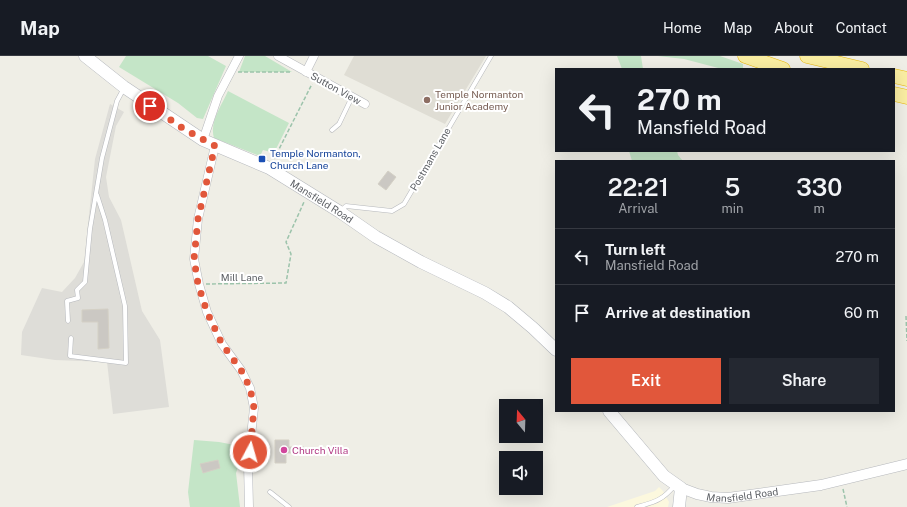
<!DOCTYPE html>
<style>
:root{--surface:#171b24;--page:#242831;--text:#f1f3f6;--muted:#9ea1a6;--line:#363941;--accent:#e1573b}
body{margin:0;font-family:"Public Sans",sans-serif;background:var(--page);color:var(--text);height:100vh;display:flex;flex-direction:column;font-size:15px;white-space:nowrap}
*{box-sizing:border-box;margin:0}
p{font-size:13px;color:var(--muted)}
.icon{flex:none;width:22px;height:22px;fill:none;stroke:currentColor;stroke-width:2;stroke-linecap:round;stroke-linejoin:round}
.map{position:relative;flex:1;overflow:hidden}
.drawer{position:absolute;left:555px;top:104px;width:340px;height:252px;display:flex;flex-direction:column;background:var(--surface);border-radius:0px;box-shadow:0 4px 16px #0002}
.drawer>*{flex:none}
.banner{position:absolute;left:555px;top:12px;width:340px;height:84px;border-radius:0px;box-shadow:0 4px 16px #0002;background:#171b24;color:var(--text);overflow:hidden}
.needle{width:26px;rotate:341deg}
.buttons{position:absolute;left:499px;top:343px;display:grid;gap:8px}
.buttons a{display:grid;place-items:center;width:44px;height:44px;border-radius:0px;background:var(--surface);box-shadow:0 4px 16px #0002;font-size:20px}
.pin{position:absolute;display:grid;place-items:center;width:34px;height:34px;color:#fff;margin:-17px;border:2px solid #fff;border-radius:50%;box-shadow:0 1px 4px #0007}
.me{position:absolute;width:44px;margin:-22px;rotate:6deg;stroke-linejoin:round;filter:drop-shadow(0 0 3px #0008)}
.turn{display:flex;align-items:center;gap:14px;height:84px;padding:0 16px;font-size:18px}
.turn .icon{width:52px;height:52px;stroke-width:2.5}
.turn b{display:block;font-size:28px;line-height:34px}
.eta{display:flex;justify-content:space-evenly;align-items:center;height:68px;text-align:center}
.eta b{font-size:24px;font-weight:600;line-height:28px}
.primary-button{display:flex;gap:8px;margin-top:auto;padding:8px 16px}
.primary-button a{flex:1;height:46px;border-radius:0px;background:var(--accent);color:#fff;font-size:16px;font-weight:600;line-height:46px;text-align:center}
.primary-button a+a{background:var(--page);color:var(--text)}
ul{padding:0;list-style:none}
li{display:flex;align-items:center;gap:12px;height:56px;padding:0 16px;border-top:1px solid var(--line)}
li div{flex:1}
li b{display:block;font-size:15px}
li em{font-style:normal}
header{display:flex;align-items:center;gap:24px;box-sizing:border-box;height:56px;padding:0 20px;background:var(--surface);border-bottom:1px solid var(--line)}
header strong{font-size:19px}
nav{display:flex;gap:22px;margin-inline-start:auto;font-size:14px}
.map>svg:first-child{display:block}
.commercial{fill:#fcf8de}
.industrial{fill:#deddd8}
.education{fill:#dfddd4}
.green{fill:#c4e5c7}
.building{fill:#cbc8c3;stroke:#d4d0c5}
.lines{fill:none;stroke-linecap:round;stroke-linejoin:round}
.service-casing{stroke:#b6b8bc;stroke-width:5}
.minor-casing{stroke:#b6b8bc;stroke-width:9}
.tertiary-casing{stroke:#b6b8bc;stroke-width:11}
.secondary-casing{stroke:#b5b8bd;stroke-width:13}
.trunk-casing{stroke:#e9b80c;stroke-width:15}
.path{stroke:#9cc3ab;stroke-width:1.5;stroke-dasharray:4 2;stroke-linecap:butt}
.service{stroke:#fff;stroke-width:4}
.minor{stroke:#fff;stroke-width:8}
.tertiary{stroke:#fff;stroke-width:10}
.secondary{stroke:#fff;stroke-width:12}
.trunk{stroke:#faeea2;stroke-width:14}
.route{stroke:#e1573b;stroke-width:7;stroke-dasharray:0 12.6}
.education-dot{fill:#8d6e63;stroke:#fff;stroke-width:1.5}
.transit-dot{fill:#1a4fb4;stroke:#fff;stroke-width:1.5}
.hotel-dot{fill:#d1479c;stroke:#fff;stroke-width:1.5}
.labels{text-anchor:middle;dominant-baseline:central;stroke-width:4;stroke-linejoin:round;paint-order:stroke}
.street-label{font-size:10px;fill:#5e6166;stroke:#fff}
.education-label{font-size:10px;fill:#785e54;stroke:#fff;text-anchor:start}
.transit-label{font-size:10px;fill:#164399;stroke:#fff;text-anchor:start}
.hotel-label{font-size:10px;fill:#b23c85;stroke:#fff;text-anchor:start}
</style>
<header>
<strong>Map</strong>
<nav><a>Home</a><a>Map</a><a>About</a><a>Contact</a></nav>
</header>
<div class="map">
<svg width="907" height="451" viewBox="0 0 907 451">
<rect width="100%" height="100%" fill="#efeee6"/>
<path class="commercial" d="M659,431L663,435L669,446L668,451H607L655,435Z"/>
<path class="industrial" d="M110,48L124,56L116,70L106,121L109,141L121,164L142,255L160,284L169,351L113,358L107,306L55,304L21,299L22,276L42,232L62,236L75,222L84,206L95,103Z"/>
<path class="education" d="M354,0H486L445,68L344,19Z"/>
<path class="green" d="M126,0H208L226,10L203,63L197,62L178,47L119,11Z
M245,0H265L292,16H239Z
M617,0H641L643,13H622Z
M658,0H720L743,8V13H722L684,3Z
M228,35L289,67L274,97L263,94L260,100L214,82C209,66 222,49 228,35Z
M629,95H677L678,99L683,105H632Z
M194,384L219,386L245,391L236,417L240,451H190L188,436Z"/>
<path class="building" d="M388,115L396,121L386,134L378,128Z
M108,253L109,292L98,293V266H82V254Z
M275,384H289V391H304V397H286V407H275Z
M218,404L220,412L203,417L200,408Z"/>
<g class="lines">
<defs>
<path id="service" d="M332,74L339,68L352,41
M342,154L346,150L392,155L404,148L491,0
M68,265L67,245L78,242L77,234L85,226L90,173L102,102L117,45L124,32
M71,282L70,300L126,307L125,250L105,164L97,139
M270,436L289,451
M637,451C655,446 663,444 675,429"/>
<path id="minor" d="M278,0L365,48
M306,16L314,0
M203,84L218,40L239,0
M215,90L198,163L194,203L199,228L207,256L222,288L241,314L250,332L254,352L248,408L249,451"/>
<g id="tertiary">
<path id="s1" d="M681,432L697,438L711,441L728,442L821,429L907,408"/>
</g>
<g id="secondary">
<path id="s2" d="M85,0L124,31L203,84L269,112L340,156L376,181L421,206L485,237L508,251L533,272L556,294"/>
<path d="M609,355L664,420L681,432L679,451"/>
</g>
<path id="trunk" d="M745,0L783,13
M807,0L862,13
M894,20L907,23
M894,38L907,41"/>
</defs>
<use href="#service" class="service-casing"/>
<use href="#minor" class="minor-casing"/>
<use href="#tertiary" class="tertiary-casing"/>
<use href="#secondary" class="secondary-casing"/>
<use href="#trunk" class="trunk-casing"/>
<path class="path" d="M238,16H291
M274,103L312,28
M206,228L286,227L291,198L286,186L304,146
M906,260L907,285
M843,433L847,451"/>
<use href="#service" class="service"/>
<use href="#minor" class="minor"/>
<use href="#tertiary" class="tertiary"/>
<use href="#secondary" class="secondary"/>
<use href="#trunk" class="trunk"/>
</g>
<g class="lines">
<path class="route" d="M150,50L184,73L215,90L198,163L194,203L198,228L207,256L222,288L241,314L250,332L254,352L250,396"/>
</g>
<circle class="education-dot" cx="427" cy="44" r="4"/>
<rect class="transit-dot" x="258" y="99" width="8" height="8" rx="2"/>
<circle class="hotel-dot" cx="284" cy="394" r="4"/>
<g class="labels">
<g class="street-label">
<text transform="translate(336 32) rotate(29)">Sutton View</text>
<text transform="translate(430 103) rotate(-60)">Postmans Lane</text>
<text stroke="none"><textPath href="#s2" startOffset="279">Mansfield Road</textPath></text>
<text x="242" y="221">Mill Lane</text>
<text stroke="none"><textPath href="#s1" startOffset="63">Mansfield Road</textPath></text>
</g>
<g class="education-label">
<text x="435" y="38">Temple Normanton<tspan x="435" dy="12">Junior Academy</tspan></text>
</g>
<g class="transit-label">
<text x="270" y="97">Temple Normanton,<tspan x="270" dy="12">Church Lane</tspan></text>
</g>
<g class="hotel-label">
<text x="292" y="394">Church Villa</text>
</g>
</g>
</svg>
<div class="buttons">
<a><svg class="needle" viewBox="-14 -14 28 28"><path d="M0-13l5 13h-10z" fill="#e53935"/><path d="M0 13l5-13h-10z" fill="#9ea1a6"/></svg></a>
<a><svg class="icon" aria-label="sound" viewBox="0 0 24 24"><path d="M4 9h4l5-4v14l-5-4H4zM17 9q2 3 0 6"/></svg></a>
</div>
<div class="pin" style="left:150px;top:50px;background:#d93025"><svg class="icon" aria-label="arrive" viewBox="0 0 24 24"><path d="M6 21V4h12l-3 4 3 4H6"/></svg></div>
<svg class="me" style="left:250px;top:396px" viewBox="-20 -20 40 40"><circle r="17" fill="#e1573b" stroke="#fff" stroke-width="3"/><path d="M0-11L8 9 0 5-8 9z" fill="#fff"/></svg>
<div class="banner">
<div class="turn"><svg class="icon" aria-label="left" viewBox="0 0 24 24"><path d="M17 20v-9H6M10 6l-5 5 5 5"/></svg><div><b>270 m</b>Mansfield Road</div></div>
</div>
<section class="drawer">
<div class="eta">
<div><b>22:21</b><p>Arrival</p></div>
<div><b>5</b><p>min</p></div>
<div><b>330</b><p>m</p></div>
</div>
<ul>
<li><svg class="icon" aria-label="left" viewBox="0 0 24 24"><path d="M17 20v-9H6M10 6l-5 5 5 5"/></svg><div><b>Turn left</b><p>Mansfield Road</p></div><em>270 m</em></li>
<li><svg class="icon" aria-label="arrive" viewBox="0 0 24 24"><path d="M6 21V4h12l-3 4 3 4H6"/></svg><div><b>Arrive at destination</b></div><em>60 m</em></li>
</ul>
<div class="primary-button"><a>Exit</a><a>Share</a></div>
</section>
</div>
